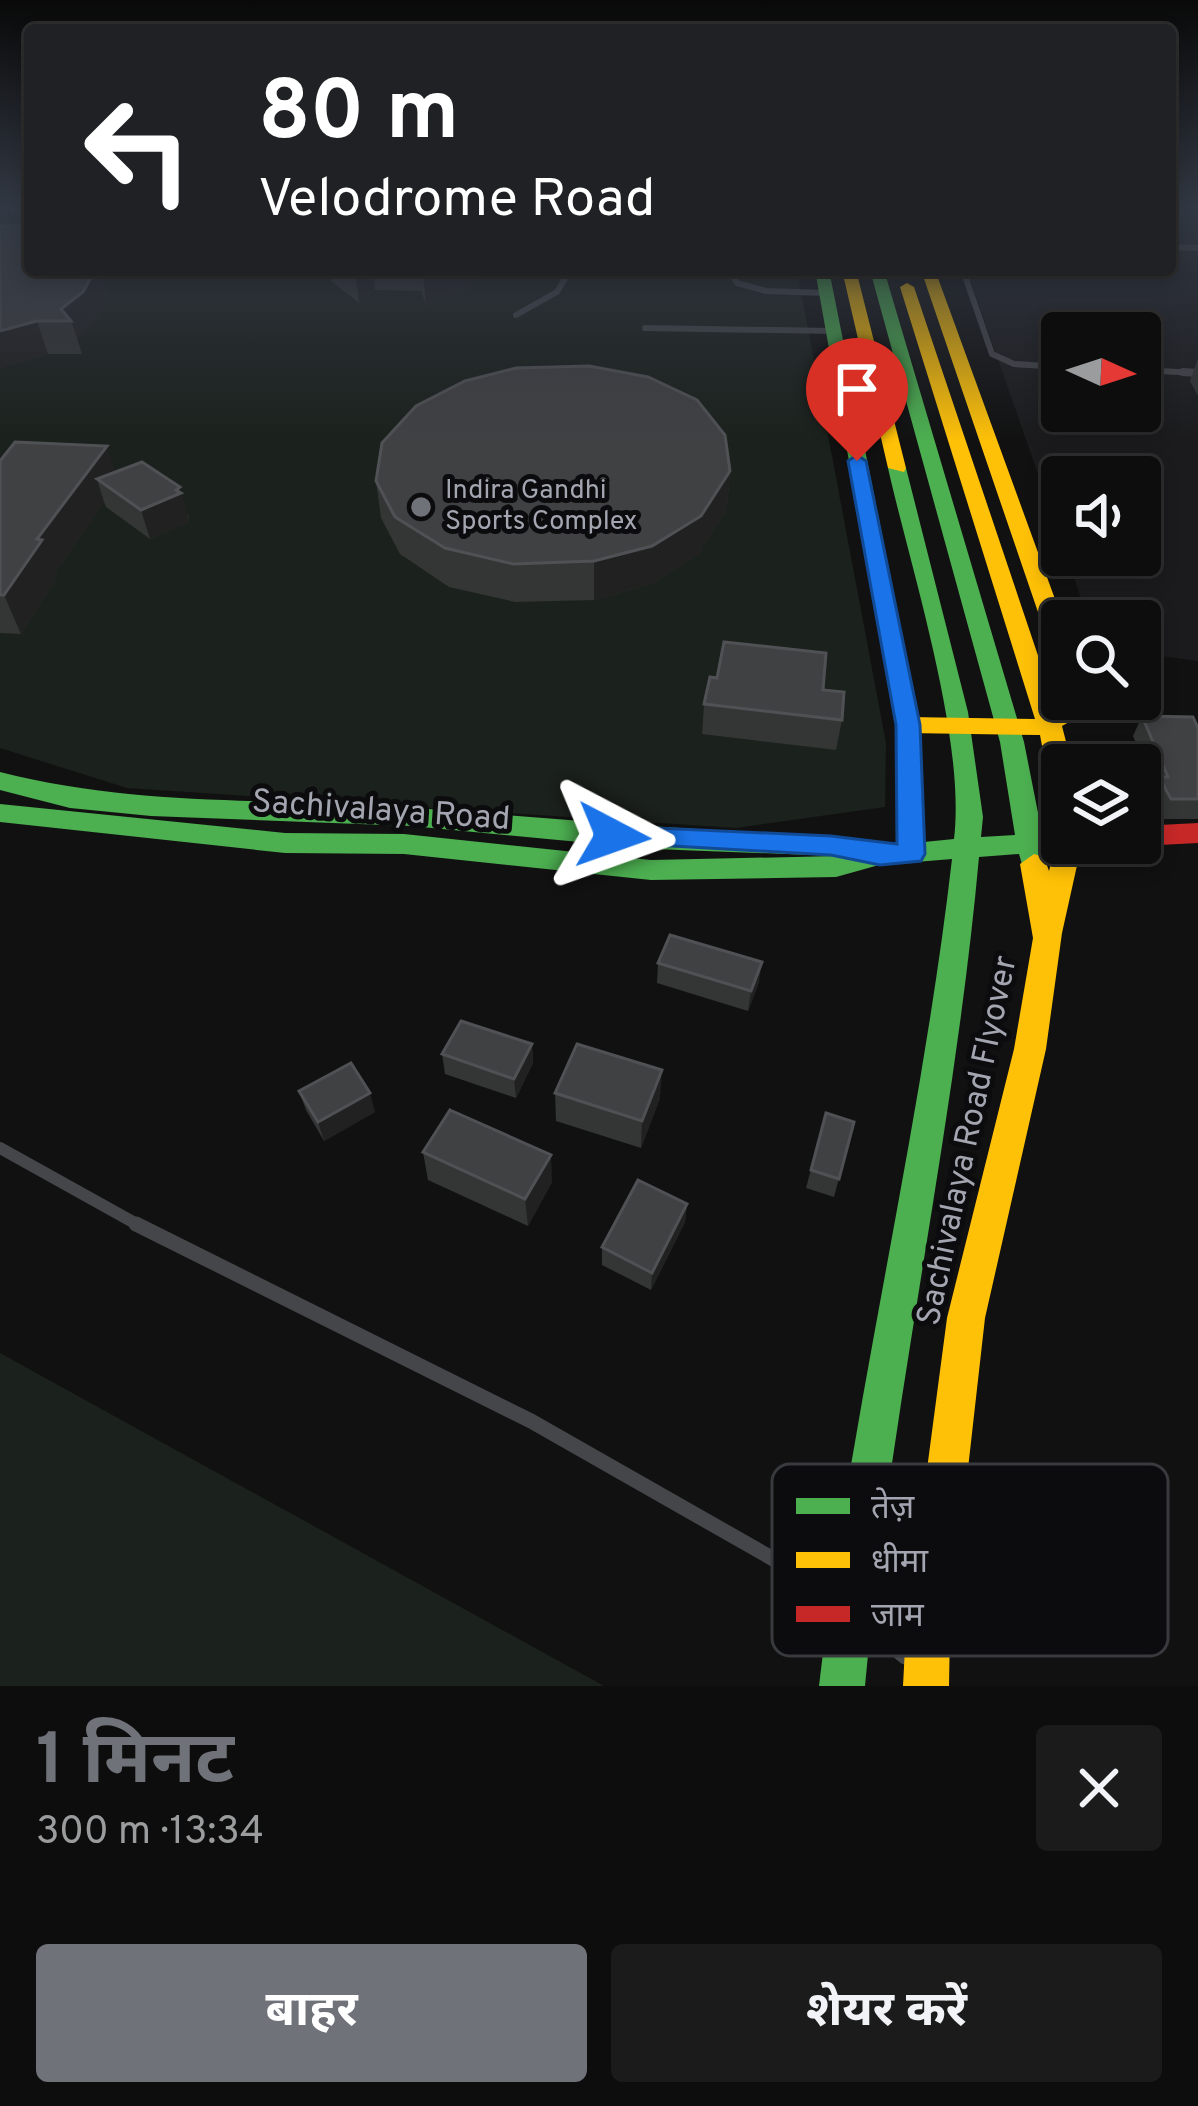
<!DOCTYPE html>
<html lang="hi">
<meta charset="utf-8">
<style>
:root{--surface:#0d0d0d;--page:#1b1b1b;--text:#f1f3f6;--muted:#9a9c9d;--line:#2d2d2e;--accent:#707279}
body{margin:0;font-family:Overpass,"Noto Sans Devanagari",sans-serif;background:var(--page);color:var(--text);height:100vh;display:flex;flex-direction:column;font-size:45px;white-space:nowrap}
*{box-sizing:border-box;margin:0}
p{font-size:39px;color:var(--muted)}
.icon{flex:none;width:66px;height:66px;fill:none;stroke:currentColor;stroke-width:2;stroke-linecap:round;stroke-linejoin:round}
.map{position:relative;height:1686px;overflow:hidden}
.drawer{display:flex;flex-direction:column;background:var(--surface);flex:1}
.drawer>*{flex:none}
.hud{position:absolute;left:24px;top:24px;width:1152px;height:252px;border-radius:12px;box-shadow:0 6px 18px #0003,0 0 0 3px var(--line);background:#202124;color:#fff;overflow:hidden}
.needle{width:78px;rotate:93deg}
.controls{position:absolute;left:1041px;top:312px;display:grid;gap:24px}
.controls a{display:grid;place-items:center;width:120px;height:120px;border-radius:12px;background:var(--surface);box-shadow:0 6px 18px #0003,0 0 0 3px var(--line);font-size:60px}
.pin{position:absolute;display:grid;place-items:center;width:102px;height:102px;color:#fff;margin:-123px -51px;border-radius:50% 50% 50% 0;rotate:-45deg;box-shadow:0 0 12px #0007}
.pin .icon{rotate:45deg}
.me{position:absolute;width:132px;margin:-66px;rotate:94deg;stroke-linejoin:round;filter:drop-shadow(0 0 9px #0008)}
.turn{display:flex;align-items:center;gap:42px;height:252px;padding:0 36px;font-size:54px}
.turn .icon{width:156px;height:156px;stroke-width:2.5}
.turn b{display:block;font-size:84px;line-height:102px}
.round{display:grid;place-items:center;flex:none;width:126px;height:126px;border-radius:12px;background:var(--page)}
.summary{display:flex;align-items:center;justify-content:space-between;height:204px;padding:0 36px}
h1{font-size:72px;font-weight:700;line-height:90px;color:var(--accent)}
.cta{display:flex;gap:24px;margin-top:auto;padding:24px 36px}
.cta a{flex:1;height:138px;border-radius:12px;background:var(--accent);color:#fff;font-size:48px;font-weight:700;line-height:138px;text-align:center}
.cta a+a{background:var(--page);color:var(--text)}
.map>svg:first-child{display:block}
.built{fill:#1b1b1d;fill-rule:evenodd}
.green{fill:#1b211c}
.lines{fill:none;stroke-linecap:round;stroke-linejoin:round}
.lane-far3{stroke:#45464a;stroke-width:6}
.lane-far2{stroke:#45464a;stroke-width:8}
.lane-far1{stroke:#45464a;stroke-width:12}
.lane{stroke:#45464a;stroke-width:15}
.fast{fill:#4caf50;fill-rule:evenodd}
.slow{fill:#ffc107;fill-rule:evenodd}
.jam{fill:#c62828;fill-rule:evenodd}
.wall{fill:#343535}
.shaded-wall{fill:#212121}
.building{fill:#404143;stroke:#505154;stroke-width:3}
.route{fill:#1a73e8;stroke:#114b97;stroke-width:3}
.poi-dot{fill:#707279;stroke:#0c0b0d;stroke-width:4.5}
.labels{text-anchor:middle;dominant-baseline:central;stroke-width:10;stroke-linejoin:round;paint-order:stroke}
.far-poi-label{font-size:27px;fill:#a3a6b1;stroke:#0c0b0d;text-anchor:start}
.street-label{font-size:33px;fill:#a3a6b1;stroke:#0c0b0d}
.key{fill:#0c0b0d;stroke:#393a3e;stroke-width:3}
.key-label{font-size:33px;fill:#a3a6b1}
</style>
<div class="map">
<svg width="1198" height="1686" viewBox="0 0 1198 1686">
<rect width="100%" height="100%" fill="#111"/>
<path class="built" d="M1170,206H1198V661L1140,653V621H1089L1066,555H1140V477H1062V543L967,270H1170ZM1062,333H1140V411H1062Z"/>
<path class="green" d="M0,206H30V270H797L886,743L885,807L736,828L127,788L0,748Z
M0,1353L604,1686H0Z"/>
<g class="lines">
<path class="lane-far3" d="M12,208L30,209
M1170,247L1198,248
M963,270L992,354L1014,364L1062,367
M731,273L737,283L766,291L827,293
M516,315L557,292L569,272L730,275
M645,328L834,331
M1140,370L1198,373"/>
<path class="lane-far2" d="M1183,372L1198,373"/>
<path class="lane-far1" d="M0,1148L142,1227"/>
<path class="lane" d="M136,1224L531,1421L805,1577L830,1597
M868,1627L905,1657"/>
<path class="fast" d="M815,270H829L920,725L924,842L954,839C966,739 911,570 888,468L897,462L906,468L968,712L983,817L981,837L1015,835L1000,742L870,270H884L1024,742L1042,833L1062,831V843H1074L1072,848L1045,852L1048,864L1034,874L1024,871L1019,854L979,857C954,1135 890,1408 865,1686H819C851,1408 920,1137 952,859L879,865L836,877L651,880L404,854L285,853L0,822V804L285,833L404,834L651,860L838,856L653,849L411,826L151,816L70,808L0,790V772C141,808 273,797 416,808C547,818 676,830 807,834C838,835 867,846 897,844L896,725Z"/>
<path class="slow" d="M842,270H856L906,468L904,472L888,468Z
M921,270H935L1063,621L1062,657L1051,650Z
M907,283L914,287L1056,709L1062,698L1085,699L1078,717L1062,726L1072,765H1062V793L1049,784L1040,735L908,733L896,725L908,717L1035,719L900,287Z
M1062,835V843H1082L1062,933L1046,1049L985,1318L950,1628L949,1686H903L906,1628L947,1318L1014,1049L1033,938L1020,864L1034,854L1044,857L1049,871L1056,843Z"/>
<path class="jam" d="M1198,823V843L1140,846L1131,843H1140V826Z"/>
</g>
<path class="wall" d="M0,226L30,270H101L108,295L93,325L77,338L82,354H48L0,368Z
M328,270H492L467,288L426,305L421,291L375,290L359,303L331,281Z
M1198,358V396L1190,381Z
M0,461L115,472L188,515L189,522L150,539L106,507L104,502L55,573L57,577L21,634L0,633Z
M730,471L727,508L699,554L651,584L594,600L515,602L449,587L400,554L381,518L376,481Z
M823,690L842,720L836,750L702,734L704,704Z
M1142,716L1198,728V819H1161L1149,797L1154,787L1133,736Z
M658,963L759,982L748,1011L657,983Z
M532,1044L533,1063L516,1098L445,1074L442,1054Z
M299,1091L375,1112L324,1141L306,1110Z
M555,1093L660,1098L641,1148L556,1121Z
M826,1113L854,1122L834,1197L806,1188Z
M423,1152L552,1182L528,1226L428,1180Z
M687,1204L685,1222L651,1290L602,1265V1247Z"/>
<path class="shaded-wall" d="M95,270H101L108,295L93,325L77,338L71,321L61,309Z
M355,270H373L375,290L359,303Z
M430,270H492L467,288L426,305L423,273Z
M37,321L48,354L0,368V331Z
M107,446L118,482L97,479L104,502L55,573L57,577L21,634L4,595L37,539Z
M730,471L727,508L699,554L651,584L594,600V561Z
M180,487L189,522L150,539L141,510Z
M762,962L759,982L748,1011L751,991Z
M532,1044L533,1063L516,1098L514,1079Z
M662,1070L660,1098L641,1148L642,1121Z
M370,1093L375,1112L324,1141L318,1122Z
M551,1155L552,1182L528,1226L525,1199Z
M687,1204L685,1222L651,1290L652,1273Z"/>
<path class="building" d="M30,225V270H95L83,292L61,309L71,321H37L0,331V226Z
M589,366L648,377L697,400L725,435L730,471L701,516L652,546L594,561L513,564L445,548L395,517L376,481L382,443L416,406L465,381L516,368Z
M15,442L107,446L37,539L42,540L4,595H0V461Z
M142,462L180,487L176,490L181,493L141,510L97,479Z
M724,642L826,653L823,690L844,692L842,720L704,704L710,677L717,678Z
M1142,716L1193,717L1198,728V799H1171L1159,777H1168Z
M670,935L762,962L751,991L658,963Z
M461,1021L532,1044L514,1079L442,1054Z
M577,1044L662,1070L642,1121L555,1093Z
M351,1063L370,1093L318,1122L299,1091Z
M450,1110L551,1155L525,1199L423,1152Z
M826,1113L854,1122L839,1179L811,1170Z
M638,1180L687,1204L652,1273L602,1247Z"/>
<linearGradient id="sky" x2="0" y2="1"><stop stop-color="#090909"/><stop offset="0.47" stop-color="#323843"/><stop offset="1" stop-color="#323843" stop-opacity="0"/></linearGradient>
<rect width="1198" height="442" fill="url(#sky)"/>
<path class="route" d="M857,455L866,461L920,725L925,854L921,861L880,865L831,855L603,842L599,836L603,829L613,826L831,836L897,844L896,725L848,461Z"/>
<circle class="poi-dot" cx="421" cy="507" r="12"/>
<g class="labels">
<g class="far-poi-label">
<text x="445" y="491">Indira Gandhi<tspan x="445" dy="31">Sports Complex</tspan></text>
</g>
<g class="street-label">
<text transform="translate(381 812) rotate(4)">Sachivalaya Road</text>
<text transform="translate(969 1141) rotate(-78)">Sachivalaya Road Flyover</text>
</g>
</g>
<rect x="772" y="1464" width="396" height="192" rx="18" class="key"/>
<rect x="796" y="1498" width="54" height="16" fill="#4caf50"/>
<rect x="796" y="1552" width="54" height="16" fill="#ffc107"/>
<rect x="796" y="1606" width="54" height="16" fill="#c62828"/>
<g class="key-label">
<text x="871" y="1518">तेज़</text>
<text x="871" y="1572">धीमा</text>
<text x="871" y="1626">जाम</text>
</g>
</svg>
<div class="controls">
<a><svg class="needle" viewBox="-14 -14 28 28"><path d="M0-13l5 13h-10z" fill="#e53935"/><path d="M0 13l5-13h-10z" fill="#9a9c9d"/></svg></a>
<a><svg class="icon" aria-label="sound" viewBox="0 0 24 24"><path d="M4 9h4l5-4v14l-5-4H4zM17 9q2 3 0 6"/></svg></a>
<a><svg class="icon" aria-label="search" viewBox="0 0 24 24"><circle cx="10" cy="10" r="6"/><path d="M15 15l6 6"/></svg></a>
<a><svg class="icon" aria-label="layers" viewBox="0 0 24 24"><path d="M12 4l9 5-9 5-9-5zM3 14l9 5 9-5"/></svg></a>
</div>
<div class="pin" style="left:857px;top:461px;background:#d93025"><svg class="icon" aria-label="arrive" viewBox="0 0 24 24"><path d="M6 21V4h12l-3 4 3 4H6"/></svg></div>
<svg class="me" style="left:613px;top:836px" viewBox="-20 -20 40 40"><path d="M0-17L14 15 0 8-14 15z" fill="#1a73e8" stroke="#fff" stroke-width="4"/></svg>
<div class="hud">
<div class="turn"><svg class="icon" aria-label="left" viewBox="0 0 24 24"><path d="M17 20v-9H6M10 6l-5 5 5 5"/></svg><div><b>80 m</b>Velodrome Road</div></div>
</div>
</div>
<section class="drawer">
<div class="summary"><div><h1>1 मिनट</h1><p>300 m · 13:34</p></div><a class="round"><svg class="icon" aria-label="close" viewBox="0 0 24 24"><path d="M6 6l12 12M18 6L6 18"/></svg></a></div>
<div class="cta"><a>बाहर</a><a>शेयर करें</a></div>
</section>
